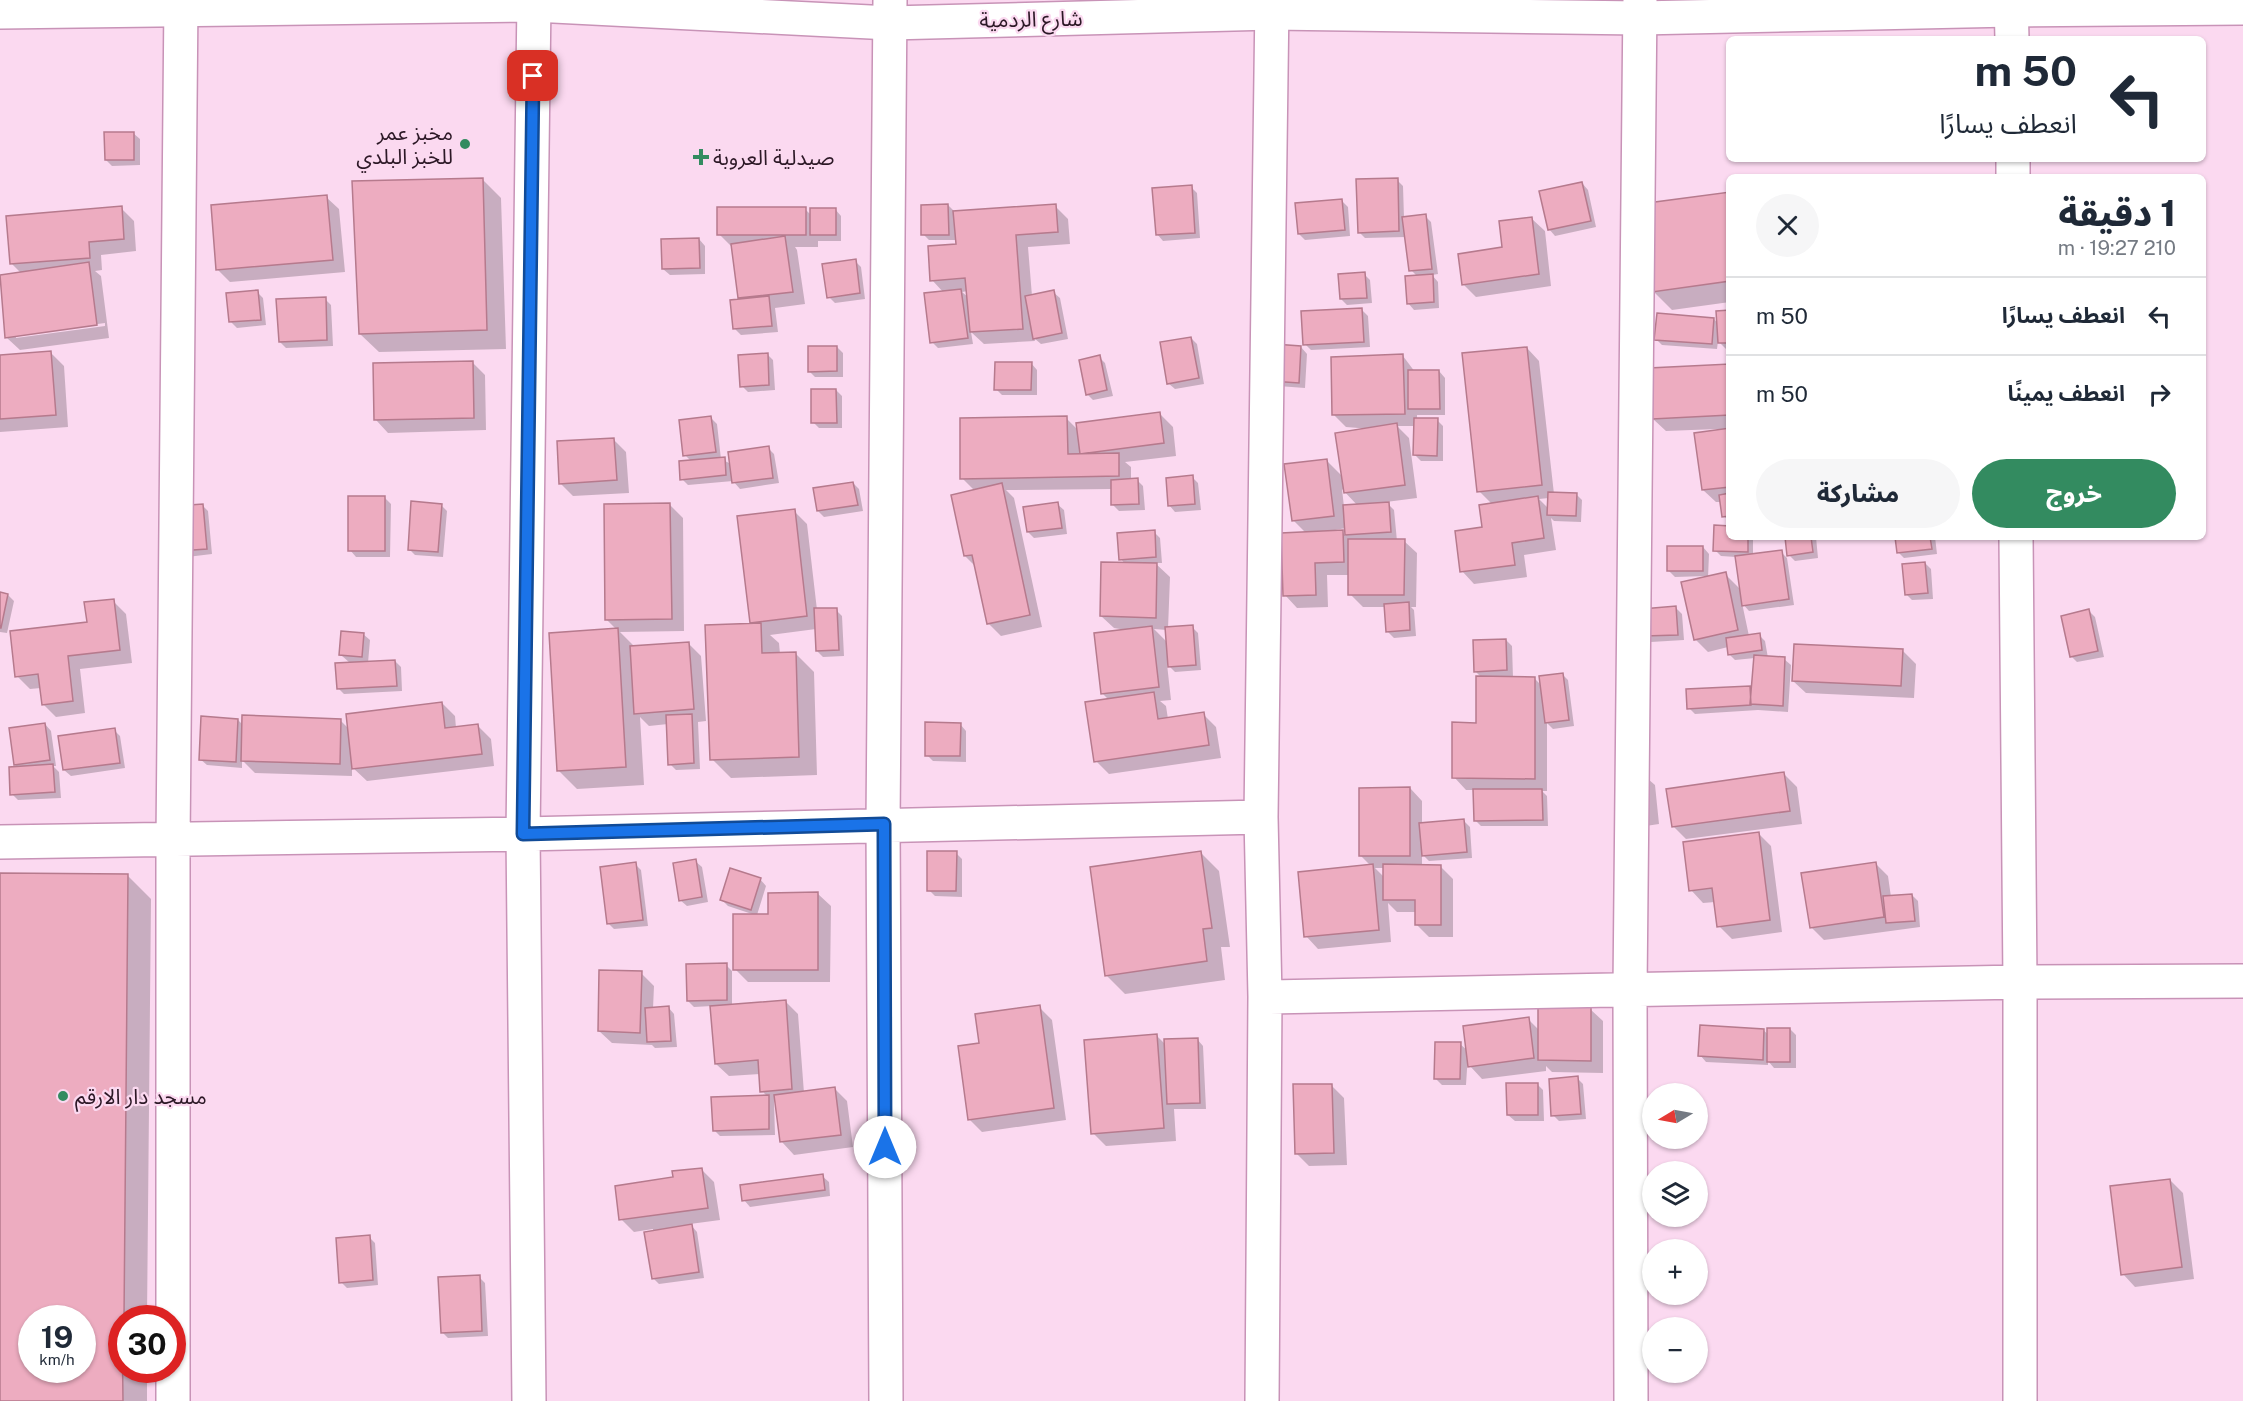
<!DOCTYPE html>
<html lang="ar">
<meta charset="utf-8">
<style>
:root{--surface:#fff;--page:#f6f6f7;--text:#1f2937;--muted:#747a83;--line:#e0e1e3;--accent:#338b60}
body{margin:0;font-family:"Public Sans","Noto Sans Arabic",sans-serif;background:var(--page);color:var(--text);direction:rtl;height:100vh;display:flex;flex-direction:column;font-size:22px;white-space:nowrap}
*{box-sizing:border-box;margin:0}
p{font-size:20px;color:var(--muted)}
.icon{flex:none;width:33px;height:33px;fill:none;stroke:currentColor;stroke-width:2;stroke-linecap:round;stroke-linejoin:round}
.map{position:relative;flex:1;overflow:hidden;direction:ltr}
.sheet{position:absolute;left:1726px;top:174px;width:480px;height:366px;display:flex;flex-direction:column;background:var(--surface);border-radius:9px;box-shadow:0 2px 4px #0004;direction:rtl}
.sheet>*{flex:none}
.top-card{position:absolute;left:1726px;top:36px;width:480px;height:126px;border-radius:9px;box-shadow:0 2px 4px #0004;direction:rtl;background:#fff;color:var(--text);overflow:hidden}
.needle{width:39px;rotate:260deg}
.tools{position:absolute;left:1642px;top:1083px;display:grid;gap:12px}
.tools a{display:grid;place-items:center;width:66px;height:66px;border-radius:50%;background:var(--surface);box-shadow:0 2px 4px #0004;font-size:30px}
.speed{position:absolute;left:18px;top:1305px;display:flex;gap:12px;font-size:30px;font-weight:700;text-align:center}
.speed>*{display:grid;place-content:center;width:78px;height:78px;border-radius:50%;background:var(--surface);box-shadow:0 2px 4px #0004;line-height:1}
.speed small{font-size:15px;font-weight:400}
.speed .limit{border:9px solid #d22;background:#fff;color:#111}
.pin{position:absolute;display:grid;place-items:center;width:51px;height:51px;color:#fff;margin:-26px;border-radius:12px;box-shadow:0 3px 9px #0006}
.me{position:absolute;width:66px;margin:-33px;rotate:0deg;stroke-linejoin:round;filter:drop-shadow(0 0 4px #0008)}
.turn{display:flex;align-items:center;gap:21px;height:126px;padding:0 30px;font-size:27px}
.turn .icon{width:78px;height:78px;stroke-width:2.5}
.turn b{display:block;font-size:42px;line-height:51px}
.round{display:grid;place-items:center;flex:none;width:63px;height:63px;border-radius:32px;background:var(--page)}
.summary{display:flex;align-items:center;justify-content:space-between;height:102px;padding:0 30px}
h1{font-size:36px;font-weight:800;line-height:45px}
.button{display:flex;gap:12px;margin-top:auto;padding:12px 30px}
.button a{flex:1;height:69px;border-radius:36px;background:var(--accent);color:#fff;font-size:24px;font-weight:800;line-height:69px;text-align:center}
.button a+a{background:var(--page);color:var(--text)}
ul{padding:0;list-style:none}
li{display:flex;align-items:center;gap:18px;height:78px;padding:0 30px;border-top:2px solid var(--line)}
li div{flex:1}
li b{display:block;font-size:22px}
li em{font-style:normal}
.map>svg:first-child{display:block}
.shadow{fill:#0003;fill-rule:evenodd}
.building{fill:#edacc0;stroke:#b67a8d;stroke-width:1.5;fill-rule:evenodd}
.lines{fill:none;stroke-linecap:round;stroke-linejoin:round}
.minor-casing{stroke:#c893b7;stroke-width:36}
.tertiary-casing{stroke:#c893b7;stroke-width:36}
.minor{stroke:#fff;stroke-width:33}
.tertiary{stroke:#fff;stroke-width:33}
.route-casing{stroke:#114b97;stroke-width:15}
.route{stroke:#1a73e8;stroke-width:10}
.poi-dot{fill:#338b60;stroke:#fbd9f0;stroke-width:2}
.labels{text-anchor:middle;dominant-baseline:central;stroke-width:4.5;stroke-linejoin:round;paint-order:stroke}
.street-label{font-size:21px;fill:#2c1826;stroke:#fbd9f0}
.poi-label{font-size:21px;fill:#2c1826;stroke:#fbd9f0;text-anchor:start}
</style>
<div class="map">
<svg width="2243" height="1401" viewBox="0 0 2243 1401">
<rect width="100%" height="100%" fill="#fbd9f0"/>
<path class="shadow" d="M133,133L140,139V165L112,166L106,160Z
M483,180L501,198L506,349L379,352L360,334Z
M1397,180L1403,186L1404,218L1425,216L1431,222L1438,274L1432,275L1438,282L1439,308L1414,310L1408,303L1417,276L1411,270L1406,237L1365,238L1359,232Z
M1582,183L1588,190L1596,227L1555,236L1549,229Z
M1191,187L1197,193L1200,238L1163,241L1157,234Z
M1730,193V302L1672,310L1653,291Z
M326,197L339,209L345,272L230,282L217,269Z
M1342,201L1348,207L1350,236L1305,240L1299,234Z
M948,205L954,211L1055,206L1068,219L1070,244L1028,247L1032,296L1053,292L1060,298L1068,339L1041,344L1034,338L1035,341L984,344L971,332L973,344L938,348L932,342L944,293L932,280L957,245V240H929L923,234ZM968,291L969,298L962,292Z
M121,208L134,221L136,251L101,255L102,270L95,271L101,276L109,338L20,350L7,338L0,276L21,273L12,264ZM105,323V326L16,338V335Z
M805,209L811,215L835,209L841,216V241H818V247H795L797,250L805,304L775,308L778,332L741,335L735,329L742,300L732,247L719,234Z
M1532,219L1545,231L1551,286L1476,297L1463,284L1503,249Z
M699,239L705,246V274L670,275L663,269Z
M855,261L861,267L865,299L835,303L829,297Z
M1364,274L1370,280L1372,303L1347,305L1341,299Z
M257,292L263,298L266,325L237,328L231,322Z
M325,299L331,305L333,346L286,348L280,342Z
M1362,310L1368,316L1370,347L1311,350L1305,344Z
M1730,312V349H1726L1718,341L1717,349L1662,345L1656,339L1714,319L1718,324Z
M1191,338L1197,344L1204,384L1175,389L1168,383Z
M837,347L843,353V377H815L809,371Z
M1301,347L1307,354L1305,388L1278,386Z
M1527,348L1539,361L1554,494H1576L1582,500L1581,522L1554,521L1551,518L1556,550L1524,555L1527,577L1474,584L1462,571L1492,504L1479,491ZM1549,498V509L1539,499Z
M51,353L64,366L68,427L0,432V357Z
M767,354L773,360L775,390L748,392L742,386Z
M1403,356L1415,372L1439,371L1445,378V415H1417V420H1437L1443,426V461H1421L1415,455L1416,426H1397L1409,438L1417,498L1386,502L1394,510L1397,541H1404L1417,553L1416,607H1411L1414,610L1416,636L1394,638L1387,631L1386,607H1363L1350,594V575H1327L1328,607L1297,608L1285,595L1306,533L1293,520L1327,461L1343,477L1371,429L1346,427L1334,415ZM1342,489L1358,506L1344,507ZM1346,528V536L1342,532H1335V530Z
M1099,357L1105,363L1113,396L1093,400L1087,394Z
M472,362L485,375L486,430L388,433L376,420Z
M1031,363L1037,370V395H1002L996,389Z
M1730,365V522L1724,516L1721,502H1716L1703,490L1718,429L1666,431L1653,419Z
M836,390L842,396V428H819L813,422Z
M1160,414L1173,427L1176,456L1125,462L1131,467V480H1137L1143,486L1145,510L1119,511L1113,505V489L1006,490L1014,498L1042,627L1001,636L988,623L975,566L965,556L975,491L962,478L1066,418L1078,430Z
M711,418L717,424L721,459L731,464L768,448L774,454L779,483L740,489L733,481L688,485L682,479L691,461L685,455Z
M613,439L626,452L629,493L573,496L560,483Z
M1192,477L1198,483L1201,510L1175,512L1169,505Z
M853,483L859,489L863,511L824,517L818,511Z
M385,498L391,504L390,557H356L350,550Z
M1057,504L1064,510L1067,534L1034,538L1028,532Z
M202,505L208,511L212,554L187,557Z
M441,505L447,511L443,557L415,555L409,549Z
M670,505L683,518L684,631L620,632L635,647L688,643L701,656L706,721L698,722L700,769L676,770L670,764L668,724L649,726L640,717L644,785L577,789L558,770L617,630L606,619Z
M794,511L807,524L817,610H836L842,616L844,656L823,657L817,651L816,629L770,635L779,643L780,654L795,653L814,672L817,775L731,778L712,759L754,625L751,623Z
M1154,532L1160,538L1162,563H1155L1170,577L1168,629L1192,627L1198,633L1201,670L1175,672L1167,664L1171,700L1160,701L1166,706L1168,719L1203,714L1216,727L1221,758L1109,774L1096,761L1109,700L1103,694L1126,630L1114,628L1101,616L1125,564L1121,559ZM1154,629L1167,630L1168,643Z
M1730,537H1753V555L1781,552L1787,558L1794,605L1749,611L1742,603L1749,636L1759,635L1765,641L1768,658L1784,659L1791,665L1788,712L1758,710L1695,714L1689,708L1749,687L1753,691L1755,658L1735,660L1729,654L1728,647L1708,652L1695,639L1707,576L1675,577L1669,571L1703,547L1709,554L1708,578L1725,574L1741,590L1736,557L1721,556L1715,550Z
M1787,537H1816L1818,558L1795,561L1789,555Z
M1896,537H1935L1937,554L1904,558L1898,552Z
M1925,563L1931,569L1933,599L1912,600L1906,594Z
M0,593L8,595L14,601L7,633L0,632Z
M113,601L126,614L132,663L80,669L85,713L56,717L43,704L41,688L30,689L17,676L88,623Z
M1676,608L1682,614L1684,640L1651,642L1645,636Z
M2089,611L2095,617L2104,657L2077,662L2071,656Z
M363,634L370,640L368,663L395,661L401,667L402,691L344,694L338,688L350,663L341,655Z
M1506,640L1512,646L1513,678H1534L1542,686L1562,674L1568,680L1574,726L1553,729L1547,723V791H1542L1547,796L1548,826H1481L1475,820L1474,790H1466L1454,777L1477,724L1482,678L1475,671Z
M1903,651L1916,664L1914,698L1806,693L1793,681Z
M442,703L455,716L456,728L478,726L491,739L494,766L367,781L352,767V776L255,773L242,760V768L207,765L200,759L238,720L244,726L340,720L349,729Z
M45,724L51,731L56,766H53L59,772L61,798L18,800L12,794L19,768L15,765Z
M960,724L966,731V762L933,761L927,755Z
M114,730L120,736L125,768L71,776L64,770Z
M1784,774L1797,787L1802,824L1686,839L1673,826Z
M1648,779L1655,785L1659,824L1639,827Z
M1410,788L1422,801V824L1463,820L1470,827L1472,858L1429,861L1422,854V866H1440L1453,879V937H1429L1416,924L1417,912H1397L1388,903L1391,942L1318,949L1306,936L1371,866L1361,856ZM1375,868H1384V877Z
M1758,833L1771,846L1782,932L1732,939L1719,926L1715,902L1703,903L1691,890Z
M956,853L962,859V897L935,896L929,890Z
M1201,853L1219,871L1230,947H1221L1225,980L1125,994L1106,975Z
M695,861L702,867L708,902L687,906L680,900Z
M1875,863L1888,876L1891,897L1912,895L1918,901L1920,927L1824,940L1812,928Z
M635,864L641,870L648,926L614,929L608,923Z
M0,875H127L151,899L147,1318H122V1370H147V1401H0ZM32,1318H82V1370H32Z
M760,879L766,886L757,915H769L818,894L831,906L830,982H748L735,969L755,915L728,906L722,900Z
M726,965L732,971V1006L785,1001L798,1014L804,1093L834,1088L847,1101L853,1147L794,1155L782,1142L776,1101H774L775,1135L720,1136L714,1130L768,1097L762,1091L760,1074L729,1076L716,1064L712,1006L694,1007L688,1001Z
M641,973L654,986L653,1009L668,1007L674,1014L677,1047L655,1048L652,1045L612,1043L599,1031Z
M1039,1007L1052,1020L1066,1120L982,1132L969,1119L981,1045Z
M1590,1009L1603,1021V1073L1552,1072L1546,1066V1071L1482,1079L1470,1066L1468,1054L1466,1085H1442L1436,1079L1460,1044L1468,1051L1528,1019L1539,1030Z
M1790,1029L1796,1035V1068H1774L1768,1061V1065L1706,1062L1700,1055L1763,1030L1769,1035Z
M1157,1036L1166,1045L1197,1039L1203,1046L1206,1109H1174L1176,1141L1106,1146L1093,1133Z
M1577,1078L1583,1084L1586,1119L1559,1121L1553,1115Z
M1537,1084L1543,1090L1544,1121H1515L1508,1115Z
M1331,1085L1344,1098L1347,1165L1309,1166L1297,1154Z
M701,1169L714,1182L720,1220L690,1224L697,1232L704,1278L659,1284L653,1278V1229L634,1232L621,1219L674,1179Z
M822,1176L829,1182L830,1196L750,1207L744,1200Z
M2170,1180L2183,1193L2194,1279L2135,1287L2123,1274Z
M369,1237L375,1243L378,1285L347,1288L341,1282Z
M479,1277L485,1283L488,1336L448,1338L442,1332Z"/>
<path class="building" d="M104,132H134V160H105Z
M483,178L487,330L359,334L352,181Z
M1398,178L1399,231L1358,233L1356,179Z
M1582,182L1591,221L1548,230L1539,191Z
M1192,185L1195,233L1156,235L1152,188Z
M1730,192V281L1652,292L1640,204Z
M327,195L333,260L216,270L211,205Z
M1342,199L1345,230L1298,234L1295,203Z
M948,204L949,235H921V205Z
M1056,204L1058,232L1016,235L1023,329L970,332L965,278L930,281L928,246L956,244L953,211Z
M122,206L124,239L89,242L90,258L10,264L6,216Z
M717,207H806V235H717Z
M810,208H836V235H810Z
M1426,214L1432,269L1409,271L1402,217Z
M1532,217L1539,274L1462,285L1458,254L1502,247L1499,221Z
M785,236L793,292L738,298L731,244Z
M699,238L700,268L662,269L661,239Z
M856,259L860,293L827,298L822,264Z
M89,262L97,325L5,338L0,275Z
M1365,272L1367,298L1340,299L1338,274Z
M1433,274L1434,302L1407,304L1405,276Z
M961,289L968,338L930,343L924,293Z
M258,290L261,320L229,322L226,293Z
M1054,290L1062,333L1033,339L1025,296Z
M769,296L772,326L733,329L730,300Z
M326,297L327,340L279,342L276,299Z
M1362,308L1364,342L1303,345L1301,311Z
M1730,310V343H1718L1716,311Z
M1657,313L1714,318L1712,344L1654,340Z
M1191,337L1199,378L1167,384L1160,342Z
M1274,344L1301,346L1299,383L1271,381Z
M808,346H837V371L808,372Z
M1527,347L1542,485L1477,492L1462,353Z
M51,351L56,415L0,419V355Z
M768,353L769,385L740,387L738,355Z
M1403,354L1405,414L1332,415L1331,357Z
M1100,355L1107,390L1086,395L1079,360Z
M473,361L474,418L374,420L373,363Z
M995,362H1032L1031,390H994Z
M1730,364V415L1652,419L1649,368Z
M1408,370H1439L1440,409H1408Z
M811,389H836L837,423H811Z
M1160,412L1164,443L1080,454L1076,423Z
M711,416L716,452L683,456L679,420Z
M1067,416L1068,454L1119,453V476L960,479V418Z
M1414,418H1438L1437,456L1413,455Z
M1397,423L1405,485L1344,493L1335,433Z
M1730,428V487L1702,490L1694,433Z
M614,438L617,480L559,484L557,441Z
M769,446L773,478L732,483L728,452Z
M725,457L726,475L680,480L679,461Z
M1327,459L1334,516L1292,521L1284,464Z
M1193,475L1195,504L1168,506L1166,478Z
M1138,478L1139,504L1111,505V480Z
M853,482L858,505L817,511L813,488Z
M1002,483L1030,615L987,624L972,555L964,556L951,495Z
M1548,492L1577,493L1576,516L1547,515Z
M1730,493V516L1722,517L1719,495Z
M348,496H385V551H348Z
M1538,496L1544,538L1512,543L1515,565L1460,572L1455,531L1482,527L1479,505Z
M411,501L442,504L438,552L408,550Z
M1058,502L1062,528L1027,532L1023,507Z
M1389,502L1391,532L1345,535L1343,505Z
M670,503L672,619L605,620L604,504Z
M203,504L207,549L179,551L175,506Z
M795,509L807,616L750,623L737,516Z
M1714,525L1730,526V537H1748V552L1713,551Z
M1155,530L1156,557L1119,560L1117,533Z
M1343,530L1344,562L1315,563L1316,595L1283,596L1281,533Z
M1785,537H1811L1813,552L1787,556Z
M1895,537H1930L1932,549L1897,553Z
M1348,539H1405L1404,595H1348Z
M1667,546H1703V571H1667Z
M1782,550L1789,599L1742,606L1735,556Z
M1101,562L1157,563L1156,618L1100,616Z
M1925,562L1928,593L1905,595L1902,564Z
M1726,572L1738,630L1694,640L1681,582Z
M0,592L8,594L1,628H0Z
M114,599L120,650L68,656L73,701L42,705L38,674L15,677L10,631L87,622L84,602Z
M1409,602L1410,630L1386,632L1384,604Z
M1676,606L1678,635L1644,636L1642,609Z
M814,608H837L839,650L816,651Z
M2089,609L2098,651L2070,657L2061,616Z
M761,623L762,653L796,652L799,757L710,760L705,625Z
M1193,625L1196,665L1168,667L1165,627Z
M1152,626L1159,687L1101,694L1094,633Z
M618,628L626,767L557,771L549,633Z
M341,631L364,633L362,657L339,655Z
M1760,633L1762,650L1728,655L1726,638Z
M1506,639L1507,670L1474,672L1473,640Z
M689,642L694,709L634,714L630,646Z
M1794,644L1903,649L1901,686L1792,681Z
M1754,655L1785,657L1783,706L1750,704Z
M395,660L397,686L337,689L335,663Z
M1563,673L1569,720L1545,723L1539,676Z
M1476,676L1535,677V779L1452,778V722L1476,723Z
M1750,686L1751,705L1687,709L1686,689Z
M1154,692L1158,719L1204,712L1209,745L1094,762L1085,702Z
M442,702L445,728L478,724L482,754L352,769L346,714Z
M692,714L694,763L668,765L666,715Z
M242,715L341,719L340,764L241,761Z
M201,716L238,719L236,762L199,760Z
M925,722L961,723L960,756H925Z
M45,723L50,760L14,765L9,728Z
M115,728L120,763L63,770L58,736Z
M53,764L55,792L10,795L9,767Z
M1784,772L1790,811L1672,827L1666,789Z
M1410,787V856H1359V788Z
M1473,789H1542L1543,820L1474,821Z
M1464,819L1467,852L1422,856L1419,823Z
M1759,832L1770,920L1717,927L1712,888L1689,891L1683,842Z
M927,851H957L956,891H927Z
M1201,851L1212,928L1203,929L1207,961L1105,976L1090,867Z
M696,859L702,897L679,901L673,863Z
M636,862L643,920L607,924L600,867Z
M1876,862L1884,917L1810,928L1801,873Z
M1373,864L1379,930L1304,937L1298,872Z
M1383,864L1441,865V925H1415V900H1383Z
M730,868L761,878L751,910L720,900Z
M0,873L128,874L124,1318H122L123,1401H0ZM32,1318H82V1370H32Z
M818,892V970H733V914H768V893Z
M1912,894L1915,921L1886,923L1883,896Z
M727,963V1000L687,1001L686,964Z
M599,970L642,971L640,1033L598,1031Z
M786,1000L792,1089L760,1092L758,1060L715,1064L710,1006Z
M1040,1005L1054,1108L968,1120L958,1046L979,1043L975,1014Z
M669,1006L671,1041L647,1042L645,1008Z
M1538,1007H1591V1061L1538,1060Z
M1529,1017L1534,1058L1468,1067L1463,1026Z
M1700,1025L1764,1029L1763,1060L1698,1056Z
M1767,1028H1790V1062H1767Z
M1157,1034L1164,1128L1091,1134L1084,1040Z
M1198,1038L1200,1103L1167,1104L1164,1039Z
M1435,1042H1461L1460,1079H1434Z
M1578,1076L1581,1114L1551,1116L1549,1079Z
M1506,1083H1538V1115H1507Z
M1293,1084H1332L1334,1153L1295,1154Z
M835,1087L841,1135L780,1142L774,1095Z
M769,1095V1129L713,1131L711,1097Z
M702,1168L708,1208L619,1220L615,1186L673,1177L672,1171Z
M823,1174L825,1190L742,1201L740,1185Z
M2170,1179L2182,1267L2121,1275L2110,1186Z
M692,1224L699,1272L652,1279L644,1232Z
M370,1235L373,1280L339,1283L336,1238Z
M480,1275L482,1331L441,1333L438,1277Z"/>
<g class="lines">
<defs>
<path id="minor" d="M2011,0L2012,39
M2013,159V177
M2016,537L2020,982V1401
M0,842L523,834L1261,817
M1265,997L2020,982L2243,981
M173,1401V841L181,0
M529,1401L523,834L534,0
M886,1401L883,824L890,0
M1262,1401L1265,997L1261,817L1272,0
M1631,1401L1630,989L1640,0"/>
<path id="tertiary" d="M0,12L534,5L890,23L1272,13L1640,18L2012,10L2243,8"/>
</defs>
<use href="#minor" class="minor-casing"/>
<use href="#tertiary" class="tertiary-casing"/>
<use href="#minor" class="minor"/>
<use href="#tertiary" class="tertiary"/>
</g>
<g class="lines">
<defs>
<path id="route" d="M533,76L523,834L884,824L885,1147"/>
</defs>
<use href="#route" class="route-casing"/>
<use href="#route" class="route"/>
</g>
<g class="poi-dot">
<circle cx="465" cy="144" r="6"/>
<path d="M698 148h6v6h6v6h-6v6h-6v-6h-6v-6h6z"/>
<circle cx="63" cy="1096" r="6"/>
</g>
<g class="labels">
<g class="street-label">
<text transform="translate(1031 19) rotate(-1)">شارع الردمية</text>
</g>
<g class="poi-label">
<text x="453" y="132" text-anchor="end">مخبز عمر<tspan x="453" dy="24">للخبز البلدي</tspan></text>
<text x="713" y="157">صيدلية العروبة</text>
<text x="75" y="1096">مسجد دار الارقم</text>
</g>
</g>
</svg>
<div class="tools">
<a><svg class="needle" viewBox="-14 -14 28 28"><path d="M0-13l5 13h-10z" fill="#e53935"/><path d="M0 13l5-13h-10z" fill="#747a83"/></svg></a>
<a><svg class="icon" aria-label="layers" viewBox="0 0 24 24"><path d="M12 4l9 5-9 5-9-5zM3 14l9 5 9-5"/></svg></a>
<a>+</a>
<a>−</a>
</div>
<div class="speed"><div>19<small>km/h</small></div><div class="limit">30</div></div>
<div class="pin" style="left:533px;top:76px;background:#d93025"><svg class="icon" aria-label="arrive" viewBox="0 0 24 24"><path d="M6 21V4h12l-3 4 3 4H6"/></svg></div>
<svg class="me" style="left:885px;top:1147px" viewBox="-20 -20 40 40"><circle r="19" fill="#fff"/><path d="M0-13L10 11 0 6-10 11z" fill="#1a73e8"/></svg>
<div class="top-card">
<div class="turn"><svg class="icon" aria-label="left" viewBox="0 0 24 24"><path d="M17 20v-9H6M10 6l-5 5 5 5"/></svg><div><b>50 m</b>انعطف يسارًا</div></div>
</div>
<section class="sheet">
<div class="summary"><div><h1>1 دقيقة</h1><p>210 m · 19:27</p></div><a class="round"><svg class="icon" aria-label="close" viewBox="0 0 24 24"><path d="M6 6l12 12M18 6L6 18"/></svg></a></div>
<ul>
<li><svg class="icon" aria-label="left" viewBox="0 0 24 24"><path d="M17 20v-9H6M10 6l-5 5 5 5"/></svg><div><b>انعطف يسارًا</b></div><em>50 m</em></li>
<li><svg class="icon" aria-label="right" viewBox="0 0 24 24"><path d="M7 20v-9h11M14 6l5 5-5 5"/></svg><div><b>انعطف يمينًا</b></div><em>50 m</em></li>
</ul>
<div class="button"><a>خروج</a><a>مشاركة</a></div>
</section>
</div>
